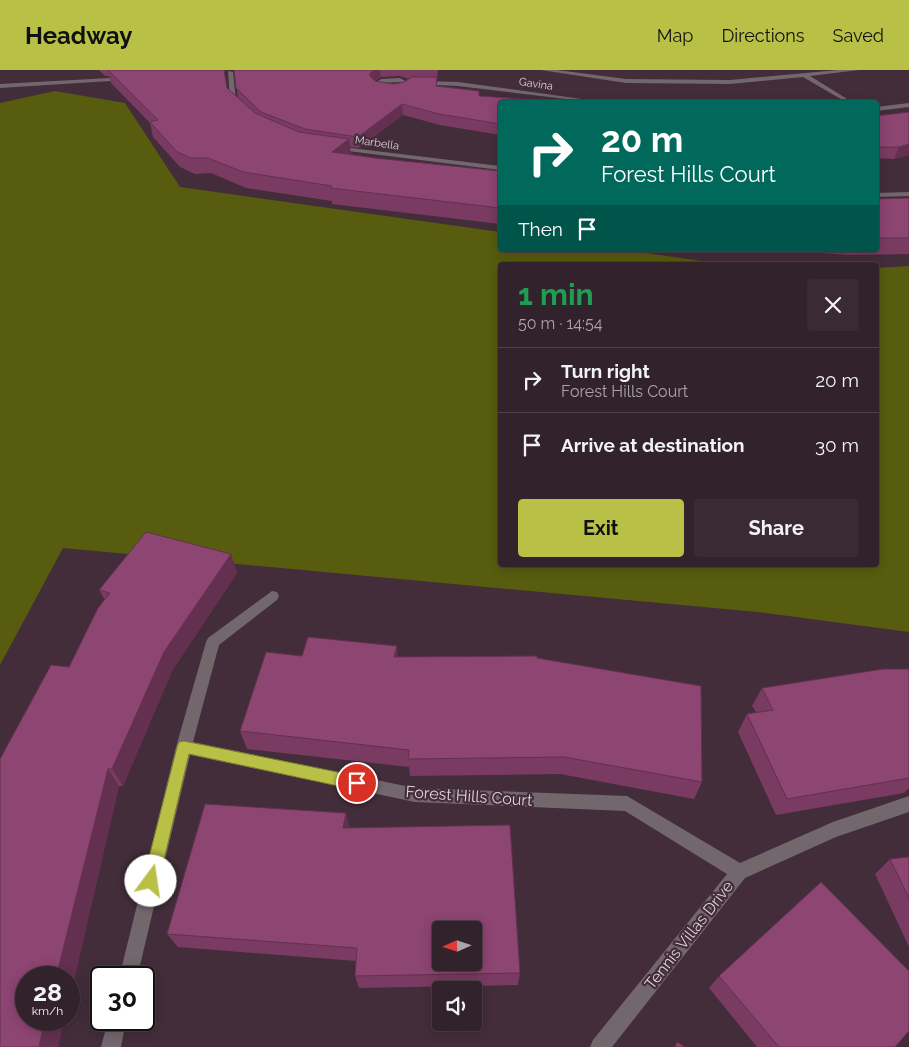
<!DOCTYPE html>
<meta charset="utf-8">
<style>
:root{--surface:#32222c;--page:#3a2a34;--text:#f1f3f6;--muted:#a8a4a9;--line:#4d3f48;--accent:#b9c046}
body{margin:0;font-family:Raleway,sans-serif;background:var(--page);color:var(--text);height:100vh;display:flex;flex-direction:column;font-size:19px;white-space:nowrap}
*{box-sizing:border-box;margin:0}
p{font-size:16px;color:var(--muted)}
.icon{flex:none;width:28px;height:28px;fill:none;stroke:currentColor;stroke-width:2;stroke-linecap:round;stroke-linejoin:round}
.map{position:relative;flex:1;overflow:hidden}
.sheet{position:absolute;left:498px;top:192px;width:381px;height:305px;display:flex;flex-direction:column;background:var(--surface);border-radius:5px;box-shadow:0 2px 12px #0003,0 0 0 1px var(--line)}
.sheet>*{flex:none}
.top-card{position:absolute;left:498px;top:30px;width:381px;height:152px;border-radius:5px;box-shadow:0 2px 12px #0003,0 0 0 1px var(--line);background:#00695c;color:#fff;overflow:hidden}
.needle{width:32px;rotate:267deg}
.controls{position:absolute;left:432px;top:851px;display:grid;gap:10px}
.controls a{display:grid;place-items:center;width:50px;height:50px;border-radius:5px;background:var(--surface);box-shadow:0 2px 12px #0003,0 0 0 1px var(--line);font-size:25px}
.speed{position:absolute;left:15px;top:896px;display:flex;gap:10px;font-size:25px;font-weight:700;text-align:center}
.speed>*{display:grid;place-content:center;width:65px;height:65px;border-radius:50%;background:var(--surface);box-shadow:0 2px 12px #0003,0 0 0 1px var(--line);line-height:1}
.speed small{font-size:12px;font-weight:400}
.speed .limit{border:2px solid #111;border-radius:8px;background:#fff;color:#111}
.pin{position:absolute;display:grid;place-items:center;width:42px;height:42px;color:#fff;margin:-21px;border:2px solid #fff;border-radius:50%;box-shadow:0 1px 5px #0007}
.me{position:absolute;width:55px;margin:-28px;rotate:14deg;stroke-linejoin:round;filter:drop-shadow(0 0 4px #0008)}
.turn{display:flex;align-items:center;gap:18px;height:105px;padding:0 20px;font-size:22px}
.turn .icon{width:65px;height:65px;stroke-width:2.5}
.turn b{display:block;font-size:35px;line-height:42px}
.then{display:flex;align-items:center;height:48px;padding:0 20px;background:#0003;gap:10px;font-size:19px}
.round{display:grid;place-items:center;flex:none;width:52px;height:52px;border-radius:5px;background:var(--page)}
.overview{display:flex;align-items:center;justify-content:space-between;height:85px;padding:0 20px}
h1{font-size:30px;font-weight:700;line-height:38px;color:#1e9e55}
.action{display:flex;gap:10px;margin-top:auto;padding:10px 20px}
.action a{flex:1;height:58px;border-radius:5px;background:var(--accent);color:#111;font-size:20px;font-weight:700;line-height:58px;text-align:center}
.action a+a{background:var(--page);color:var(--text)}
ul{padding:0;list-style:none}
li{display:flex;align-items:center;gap:15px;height:65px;padding:0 20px;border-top:1px solid var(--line)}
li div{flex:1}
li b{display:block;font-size:19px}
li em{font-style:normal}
header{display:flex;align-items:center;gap:30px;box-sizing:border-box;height:70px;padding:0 25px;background:var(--accent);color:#111}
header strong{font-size:24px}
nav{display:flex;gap:28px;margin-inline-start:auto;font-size:18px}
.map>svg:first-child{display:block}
.green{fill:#585c0e}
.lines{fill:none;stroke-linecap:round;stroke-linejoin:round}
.minor{fill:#73676e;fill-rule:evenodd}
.wall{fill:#793b61;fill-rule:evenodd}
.shaded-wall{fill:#63304f}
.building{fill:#8d4571;stroke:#63304f;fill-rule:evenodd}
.route{fill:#b9c046;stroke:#787d2e}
.labels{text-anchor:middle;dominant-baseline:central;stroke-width:4.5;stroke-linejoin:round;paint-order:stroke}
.far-street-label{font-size:11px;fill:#ded0d8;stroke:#432d3a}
.near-street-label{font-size:16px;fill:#ded0d8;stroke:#432d3a}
</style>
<header>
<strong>Headway</strong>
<nav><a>Map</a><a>Directions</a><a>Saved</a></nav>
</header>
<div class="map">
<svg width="909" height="977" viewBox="0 0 909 977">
<rect width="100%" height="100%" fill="#432d3a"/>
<path class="green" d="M55,21L125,33L180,117L500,162V180H625L702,191L794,195H500V495H876V198L909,196V562L758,542L63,478L0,595V33Z"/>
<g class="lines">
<path class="minor" d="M541,0H557L626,9L730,10L838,0H859L810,6L852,32H846L803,7L730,14L626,13Z
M228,1L233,2L236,30L242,38H238L230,30Z
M128,7L126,10L0,18V14Z
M400,8L412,15C402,25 389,23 376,20L372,15L381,9ZM399,12L405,15L394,19L380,18L378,15L382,13Z
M420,11L458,12L604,32H590L458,16L418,14Z
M909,33V37L876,41V37Z
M334,76L500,96V100L332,79V77Z
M909,122V126L876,127V123Z
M272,521L277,522L279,526L277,530L219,575L193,672L415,718L627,726L740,793L833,752L909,726V742L836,767L745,808L612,977H590L593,970L727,804L625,741L415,732L190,685L137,908H119L176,677L206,572L208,568Z
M108,950H126L121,977H101Z"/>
</g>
<path class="wall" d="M99,0H225H224L227,19L238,28L234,0H438L437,10V17L479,26L500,32V65L440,55L403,45L359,78L350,77L351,84L375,88L500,101V154L332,134V131L246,118L211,103L195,104L180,97L153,67L150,53L111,13L109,6H105ZM400,6L409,9L404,12L393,14L375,11L381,7Z
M909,42V85L894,89L876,88V46Z
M909,128V184L849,185L779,180H876V129Z
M237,503L172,601L123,716H119L69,931V908L64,950L58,977H0L69,597L105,530L99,520Z
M302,586L537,588L702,712L694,729L560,704L410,706L409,697L247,679L240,661Z
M909,599V718L904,723L776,745L738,662L747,644L756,642L752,636L762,618Z
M349,758L520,903L518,915L359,918L355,906L356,891L178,877L167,864Z
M909,787V877L875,804L890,789Z
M719,906L895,977H757L709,918Z"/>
<path class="shaded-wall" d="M375,0H380L381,7L371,13L370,3Z
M402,34L403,45L359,78L358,67Z
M349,69L351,84L332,82Z
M909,74V85L894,89L899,77Z
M231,484L237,503L172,601L123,716L112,699L164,582Z
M397,576L398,595L394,587Z
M108,699L119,716L69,931V908H56Z
M346,743L350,760L343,758Z
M45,950H64L58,977H39Z"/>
<path class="building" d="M108,0H224L227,18L255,43L299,62L349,69L332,82L375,88L500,101V138L330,118L332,116L243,102L208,88H191L177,82L150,52L158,50Z
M234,0H375L370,3V6L375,11L393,14L404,12L412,7H437L436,16L479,21V26L569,32H500V54L439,44L402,34L358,67L305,59L261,42L236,18Z
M909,42V74L899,77H876V46Z
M909,128V168H876V129Z
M146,462L231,484L164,582L112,699H108L56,908H26V950H45L39,977H0V689L51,595L69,597L98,538L110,523L99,520Z
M308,567L397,576L394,587L537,586V588L701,616L702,712L564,687L408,689L409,680L240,661L266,582L302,586Z
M883,599H909V708L787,729L747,644L773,640L762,618Z
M205,734L346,743L343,758L510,755L520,903L355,906L357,878L167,864ZM441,860H474V892H441Z
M909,787V828L890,789Z
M821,812L909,901V961L895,977H779L719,906Z
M677,972L685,977H675Z"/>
<path class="route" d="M184,671L357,706L362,708L364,713L362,718L357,720L189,684L159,811L157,817L151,819L146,817L143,811L177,677L179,672Z"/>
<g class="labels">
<g class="far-street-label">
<text transform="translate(536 14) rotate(8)">Gavina</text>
<text transform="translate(377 73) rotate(8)">Marbella</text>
</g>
<g class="near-street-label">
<text transform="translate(469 726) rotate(4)">Forest Hills Court</text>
<text transform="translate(689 865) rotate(-52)">Tennis Villas Drive</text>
</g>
</g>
</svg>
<div class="controls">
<a><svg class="needle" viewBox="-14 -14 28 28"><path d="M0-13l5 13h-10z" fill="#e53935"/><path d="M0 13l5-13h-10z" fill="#a8a4a9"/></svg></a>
<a><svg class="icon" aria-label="sound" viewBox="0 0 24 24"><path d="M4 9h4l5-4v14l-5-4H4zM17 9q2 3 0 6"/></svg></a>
</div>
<div class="speed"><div>28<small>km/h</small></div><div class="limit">30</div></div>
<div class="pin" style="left:357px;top:713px;background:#d93025"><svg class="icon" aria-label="arrive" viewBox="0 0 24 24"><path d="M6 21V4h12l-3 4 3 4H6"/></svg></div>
<svg class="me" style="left:151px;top:811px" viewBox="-20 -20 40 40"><circle r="19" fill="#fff"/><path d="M0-13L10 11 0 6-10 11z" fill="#b9c046"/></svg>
<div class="top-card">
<div class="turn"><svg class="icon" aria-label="right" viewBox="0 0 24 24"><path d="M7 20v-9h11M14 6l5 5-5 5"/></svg><div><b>20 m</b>Forest Hills Court</div></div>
<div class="then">Then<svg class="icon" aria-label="arrive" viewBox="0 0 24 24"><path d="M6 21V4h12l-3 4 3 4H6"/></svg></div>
</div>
<section class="sheet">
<div class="overview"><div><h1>1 min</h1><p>50 m · 14:54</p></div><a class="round"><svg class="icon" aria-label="close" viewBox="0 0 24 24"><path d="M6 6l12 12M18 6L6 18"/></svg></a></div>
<ul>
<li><svg class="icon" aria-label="right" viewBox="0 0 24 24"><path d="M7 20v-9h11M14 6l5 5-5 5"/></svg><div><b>Turn right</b><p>Forest Hills Court</p></div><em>20 m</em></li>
<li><svg class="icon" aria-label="arrive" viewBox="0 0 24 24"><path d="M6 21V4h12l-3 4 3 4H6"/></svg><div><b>Arrive at destination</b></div><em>30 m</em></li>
</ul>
<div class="action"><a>Exit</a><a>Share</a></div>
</section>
</div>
